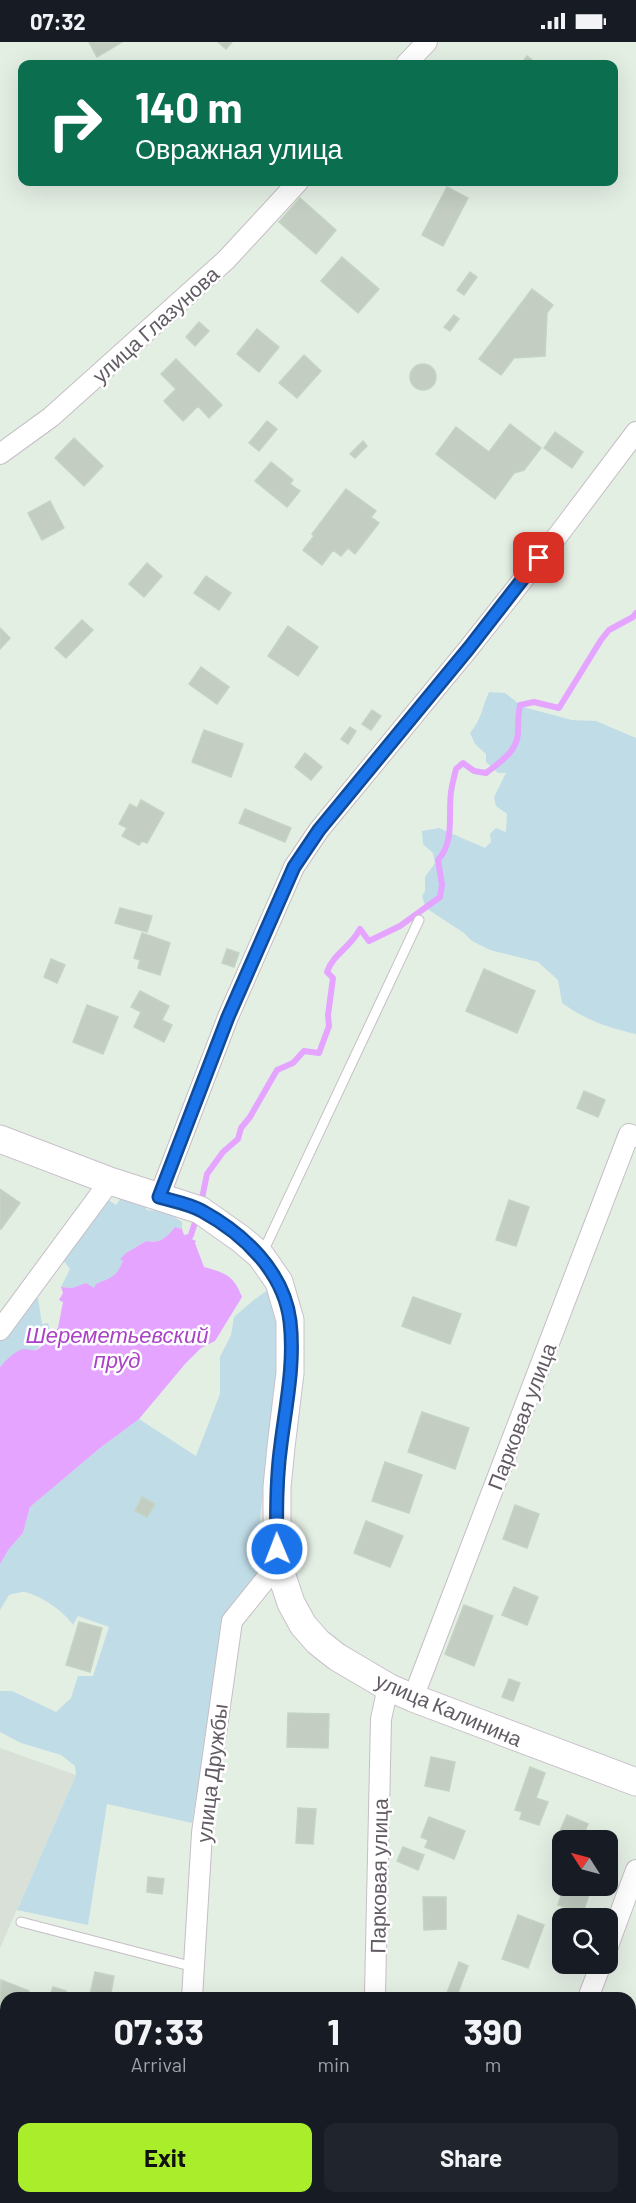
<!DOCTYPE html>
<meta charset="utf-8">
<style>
:root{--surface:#171b24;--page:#20242c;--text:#f1f3f6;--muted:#9ea1a6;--accent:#aaee2b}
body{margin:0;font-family:Barlow,sans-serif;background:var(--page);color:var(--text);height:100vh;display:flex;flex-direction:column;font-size:22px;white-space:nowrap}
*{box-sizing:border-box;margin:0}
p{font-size:20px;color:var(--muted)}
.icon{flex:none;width:33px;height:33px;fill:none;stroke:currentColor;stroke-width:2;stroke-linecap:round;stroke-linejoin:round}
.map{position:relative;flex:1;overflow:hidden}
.side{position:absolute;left:0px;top:1950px;width:636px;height:212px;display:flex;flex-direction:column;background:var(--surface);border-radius:18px 18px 0 0;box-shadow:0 6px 24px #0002}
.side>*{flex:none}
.hud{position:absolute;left:18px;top:18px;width:600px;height:126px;border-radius:12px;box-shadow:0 6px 24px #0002;background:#0b6e4f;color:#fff;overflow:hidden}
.needle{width:39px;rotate:306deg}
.buttons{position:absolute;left:552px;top:1788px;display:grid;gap:12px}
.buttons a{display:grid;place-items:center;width:66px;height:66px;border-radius:12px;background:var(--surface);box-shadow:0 6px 24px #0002;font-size:30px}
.pin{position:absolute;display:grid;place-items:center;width:51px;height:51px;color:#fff;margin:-26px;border-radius:12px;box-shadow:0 3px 9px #0006}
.me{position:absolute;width:66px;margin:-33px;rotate:359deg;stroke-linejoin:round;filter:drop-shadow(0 0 4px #0008)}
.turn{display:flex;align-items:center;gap:21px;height:126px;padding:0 18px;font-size:27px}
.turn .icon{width:78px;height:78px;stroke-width:2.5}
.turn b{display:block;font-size:42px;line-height:51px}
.eta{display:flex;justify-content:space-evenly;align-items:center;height:102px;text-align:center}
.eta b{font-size:36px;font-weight:700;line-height:42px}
.button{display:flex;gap:12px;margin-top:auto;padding:12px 18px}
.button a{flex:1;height:69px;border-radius:12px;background:var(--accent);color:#111;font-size:24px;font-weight:700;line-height:69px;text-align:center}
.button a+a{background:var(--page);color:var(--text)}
.status{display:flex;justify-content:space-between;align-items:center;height:42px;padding:0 30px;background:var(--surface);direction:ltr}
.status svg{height:16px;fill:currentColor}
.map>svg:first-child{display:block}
.industrial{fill:#d8e0d8}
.green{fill:#c0dce7}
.water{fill:#e4a4ff}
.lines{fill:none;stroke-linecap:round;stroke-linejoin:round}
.stream{stroke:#e4a4ff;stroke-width:6}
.building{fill:#c3cdc2;stroke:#c3d4c2;stroke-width:1.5}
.lane-casing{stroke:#c5bec5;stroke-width:11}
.street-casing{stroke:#c5bec5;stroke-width:22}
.secondary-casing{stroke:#c8c0c9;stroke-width:29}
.lane{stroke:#fff;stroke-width:9}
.street{stroke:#fff;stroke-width:20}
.secondary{stroke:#fff;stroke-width:27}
.route-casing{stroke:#114b97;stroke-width:15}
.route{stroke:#1a73e8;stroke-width:10}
.labels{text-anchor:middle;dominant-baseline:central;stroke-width:5;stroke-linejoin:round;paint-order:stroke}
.street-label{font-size:21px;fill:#635c65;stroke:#fff}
.water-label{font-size:22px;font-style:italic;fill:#aa42c6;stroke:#fff}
</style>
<div class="status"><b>07:32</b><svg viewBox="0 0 49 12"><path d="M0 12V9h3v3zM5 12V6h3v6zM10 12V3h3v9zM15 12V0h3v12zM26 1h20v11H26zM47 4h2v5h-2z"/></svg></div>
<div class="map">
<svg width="636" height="2161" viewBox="0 0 636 2161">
<rect width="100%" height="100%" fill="#e4efe4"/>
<path class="industrial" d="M0,1706L76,1733L0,1906Z"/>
<path class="green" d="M489,650L505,651L523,665L572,678L596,679L636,696V992C606,985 588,979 562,961L558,938L538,920L490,908L472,899L464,891L426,866L422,854L425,849V835L435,821L433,811L423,802L422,789L439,786L485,806L491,800L490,792L496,786L506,790L507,772L496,764L494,755L506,731H498L486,720V712L475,702L470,691C482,677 482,665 489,650Z
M126,1149L139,1156L147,1168C162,1169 170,1171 182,1180V1187L175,1185C166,1196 160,1202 146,1199L126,1211L121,1224L112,1237L105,1238L94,1247L86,1241L72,1246L61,1245L70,1227L63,1218L104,1155L116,1163Z
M271,1246L281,1281L275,1351L260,1477L266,1518L225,1578L192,1781L107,1762L88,1883L17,1868L76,1733L75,1724L61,1713L21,1701L0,1690V1649H12L56,1670L71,1656L78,1634H93L109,1585L78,1574L73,1583C65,1570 39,1552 24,1550C20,1550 13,1552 9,1553L0,1568V1522L9,1507L23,1491L30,1465L100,1406L139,1377L196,1414L220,1352V1315L231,1293L234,1275L255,1257Z
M33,1252L38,1256L42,1282L48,1281L51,1291L37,1307L31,1309L24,1307L18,1310L0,1325V1295Z"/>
<path class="water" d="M175,1185L182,1187L184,1193L189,1192L193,1195L192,1197L196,1199L195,1201L204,1225C226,1231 234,1234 242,1255L215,1299L201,1306L185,1322L139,1377L100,1406L30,1465L23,1491L9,1507L0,1522V1325C6,1319 15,1308 24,1307C29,1307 33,1310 38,1307C46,1302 50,1292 58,1286L63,1260L59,1258L63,1251L61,1245L72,1246L86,1241L94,1246L96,1242C111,1235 115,1237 123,1219L120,1217L126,1211L146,1199C160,1202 166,1196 175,1185Z"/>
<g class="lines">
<path class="stream" d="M201,1161L207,1132L223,1110L238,1097L241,1086L250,1075L277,1028L293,1021L304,1009L319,1011L329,984L328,973L333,936L327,930C334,911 350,906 360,887L369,899L400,884L440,855L442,843L438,818C455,799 448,774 451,750C452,743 454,735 456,727L463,721L474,729L486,731C499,721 517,710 518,691C518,681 518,673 520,663L534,660L559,666L601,598L609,588L633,575L636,571
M191,1193L197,1174"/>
</g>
<path class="building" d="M89,0H122L97,15Z
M218,0H232L226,7Z
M527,14L537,22H521Z
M447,145L468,156L443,204L422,193Z
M300,156L336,188L316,212L279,180Z
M342,215L379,247L358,271L321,239Z
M470,230L477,235L464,253L457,248Z
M532,247L553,263L547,271L545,314L514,316L501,333L479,317Z
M454,273L459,277L450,289L444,285Z
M199,280L209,289L195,304L186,295Z
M257,287L279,305L259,330L237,312Z
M304,313L321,329L297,356L279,341Z
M176,317L222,363L209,376L198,364L183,379L164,359L176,347L161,332Z
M410 335a13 13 0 1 1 26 0a13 13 0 1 1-26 0Z
M267,379L277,387L259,409L249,401Z
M510,382L541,406L524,428L514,431L495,457L436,412L456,385L489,410Z
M555,390L583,410L572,426L544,406Z
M74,396L103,424L84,444L55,416Z
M363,399L367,404L355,416L350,412Z
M271,420L293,438L290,442L300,449L287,465L255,439Z
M346,447L376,469L371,475L379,481L355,512L348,506L341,514L333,508L322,523L303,508L314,494L312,492Z
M50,459L64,486L42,498L28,471Z
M147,521L162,534L144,555L129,542Z
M206,534L231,551L219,568L194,551Z
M82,578L93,588L66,616L55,606Z
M288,584L318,605L298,634L268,614Z
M0,586L10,596L0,607Z
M201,625L229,645L217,662L189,642Z
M372,668L381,674L371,688L362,682Z
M350,685L356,689L348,702L341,697Z
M204,688L243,702L231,735L192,720Z
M305,711L322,725L311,738L295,725Z
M141,758L164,771L147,801L142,799L139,803L122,794L127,786L119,782L130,762L137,766Z
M245,767L291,786L285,800L239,781Z
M120,866L152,874L147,890L115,881Z
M142,891L170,901L160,933L138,926L140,918L134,916Z
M227,907L239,911L234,925L222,921Z
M51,917L65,923L57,941L44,935Z
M484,927L535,949L517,991L466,969Z
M140,949L169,964L162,978L172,983L164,1000L134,985L141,970L131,965Z
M87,963L118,975L103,1012L73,1000Z
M584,1049L605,1058L598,1075L577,1066Z
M0,1147L20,1161L1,1187L0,1186Z
M509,1158L529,1165L516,1204L496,1198Z
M413,1255L461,1272L450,1302L402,1284Z
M422,1370L469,1386L455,1427L408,1410Z
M385,1420L422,1433L409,1471L372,1459Z
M142,1455L155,1462L147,1475L135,1469Z
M515,1463L539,1472L527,1506L503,1497Z
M366,1479L403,1494L390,1525L354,1511Z
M514,1545L538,1555L527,1583L502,1573Z
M464,1563L493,1574L474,1624L445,1612Z
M79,1580L102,1586L90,1630L66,1623Z
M509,1637L520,1641L513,1659L502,1655Z
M288,1671L329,1672L328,1706L287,1705Z
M431,1715L455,1720L449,1749L425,1744Z
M530,1725L545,1731L536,1756L548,1760L539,1783L520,1777L522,1770L515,1768Z
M298,1766L316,1767L313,1802L296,1801Z
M567,1773L588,1782L581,1798H562V1809L553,1805Z
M429,1775L465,1789L454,1817L425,1805L428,1798L421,1795Z
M403,1805L424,1813L418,1828L397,1819Z
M148,1835L164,1837L162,1852L147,1850Z
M564,1844H592L583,1870L558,1863Z
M423,1855H446V1887L424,1888Z
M518,1873L544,1883L528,1926L502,1917Z
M459,1920L468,1924L456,1956H445Z
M95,1930L114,1934L110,1956L90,1953Z
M1,1938L29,1949L27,1956H6V2010L4,2016L0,2015Z
M53,1945L66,1949L64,1956H49Z
M0,2109L6,2112L0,2126Z
M6,2128V2144L0,2141Z
M421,2156H449L464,2161H419Z
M565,2156H587L585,2161H563Z"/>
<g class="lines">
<defs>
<path id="lane" d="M262,1212L419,878
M21,1880L194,1925
M0,2083L6,2086
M162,2156L180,2161L215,2156
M282,2156H283"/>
<path id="street" d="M406,22L427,0
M0,412L51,375L226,218L298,140
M159,1155L228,975L294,825L319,788L469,606L559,492L636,390
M0,1288L110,1139
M413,1656L629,1092L636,1095
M608,1904L636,1828
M375,1952L381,1677L388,1645
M192,1956L202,1791L232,1579L278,1522
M588,1956L601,1922
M180,2161V2156
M511,2161L513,2156"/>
<path id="secondary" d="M0,1097L110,1139L200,1168L241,1197L261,1214L279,1240L290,1278V1331L281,1405L277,1445V1493L278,1522L291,1561L303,1583L318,1600L337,1615L388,1645L413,1656L636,1740"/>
</defs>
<use href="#lane" class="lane-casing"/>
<use href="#street" class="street-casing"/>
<use href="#secondary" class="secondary-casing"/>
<use href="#lane" class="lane"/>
<use href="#street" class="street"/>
<use href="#secondary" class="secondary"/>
</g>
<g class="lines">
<defs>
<path id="route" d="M277,1507C276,1472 276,1437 281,1402C286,1362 295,1321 290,1279C284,1230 244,1192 202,1169C190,1162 173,1159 159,1155L228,975L294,825L319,788L469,606L539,516"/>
</defs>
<use href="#route" class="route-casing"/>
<use href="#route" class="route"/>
</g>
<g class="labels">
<g class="street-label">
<text transform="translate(155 282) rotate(-42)">улица Глазунова</text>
<text transform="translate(521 1374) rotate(-69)">Парковая улица</text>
<text transform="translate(449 1667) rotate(23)">улица Калинина</text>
<text transform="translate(211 1731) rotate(-83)">улица Дружбы</text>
<text transform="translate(378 1834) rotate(-89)">Парковая улица</text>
</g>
<g class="water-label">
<text x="117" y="1292">Шереметьевский<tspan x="117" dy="25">пруд</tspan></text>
</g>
</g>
</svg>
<div class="buttons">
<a><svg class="needle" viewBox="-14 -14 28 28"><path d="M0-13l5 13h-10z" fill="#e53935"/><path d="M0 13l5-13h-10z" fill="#9ea1a6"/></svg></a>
<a><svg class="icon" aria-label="search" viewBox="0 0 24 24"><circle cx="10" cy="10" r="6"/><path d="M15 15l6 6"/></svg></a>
</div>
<div class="pin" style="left:539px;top:516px;background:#d93025"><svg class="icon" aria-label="arrive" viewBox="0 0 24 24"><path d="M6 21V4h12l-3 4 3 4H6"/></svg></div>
<svg class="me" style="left:277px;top:1507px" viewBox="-20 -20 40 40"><circle r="17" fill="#1a73e8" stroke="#fff" stroke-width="3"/><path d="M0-11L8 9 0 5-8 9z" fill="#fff"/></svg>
<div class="hud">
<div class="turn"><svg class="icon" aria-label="right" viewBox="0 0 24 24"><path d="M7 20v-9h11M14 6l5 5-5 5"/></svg><div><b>140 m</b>Овражная улица</div></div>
</div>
<section class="side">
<div class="eta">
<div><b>07:33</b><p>Arrival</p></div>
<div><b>1</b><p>min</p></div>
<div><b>390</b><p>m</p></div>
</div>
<div class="button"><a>Exit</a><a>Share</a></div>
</section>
</div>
